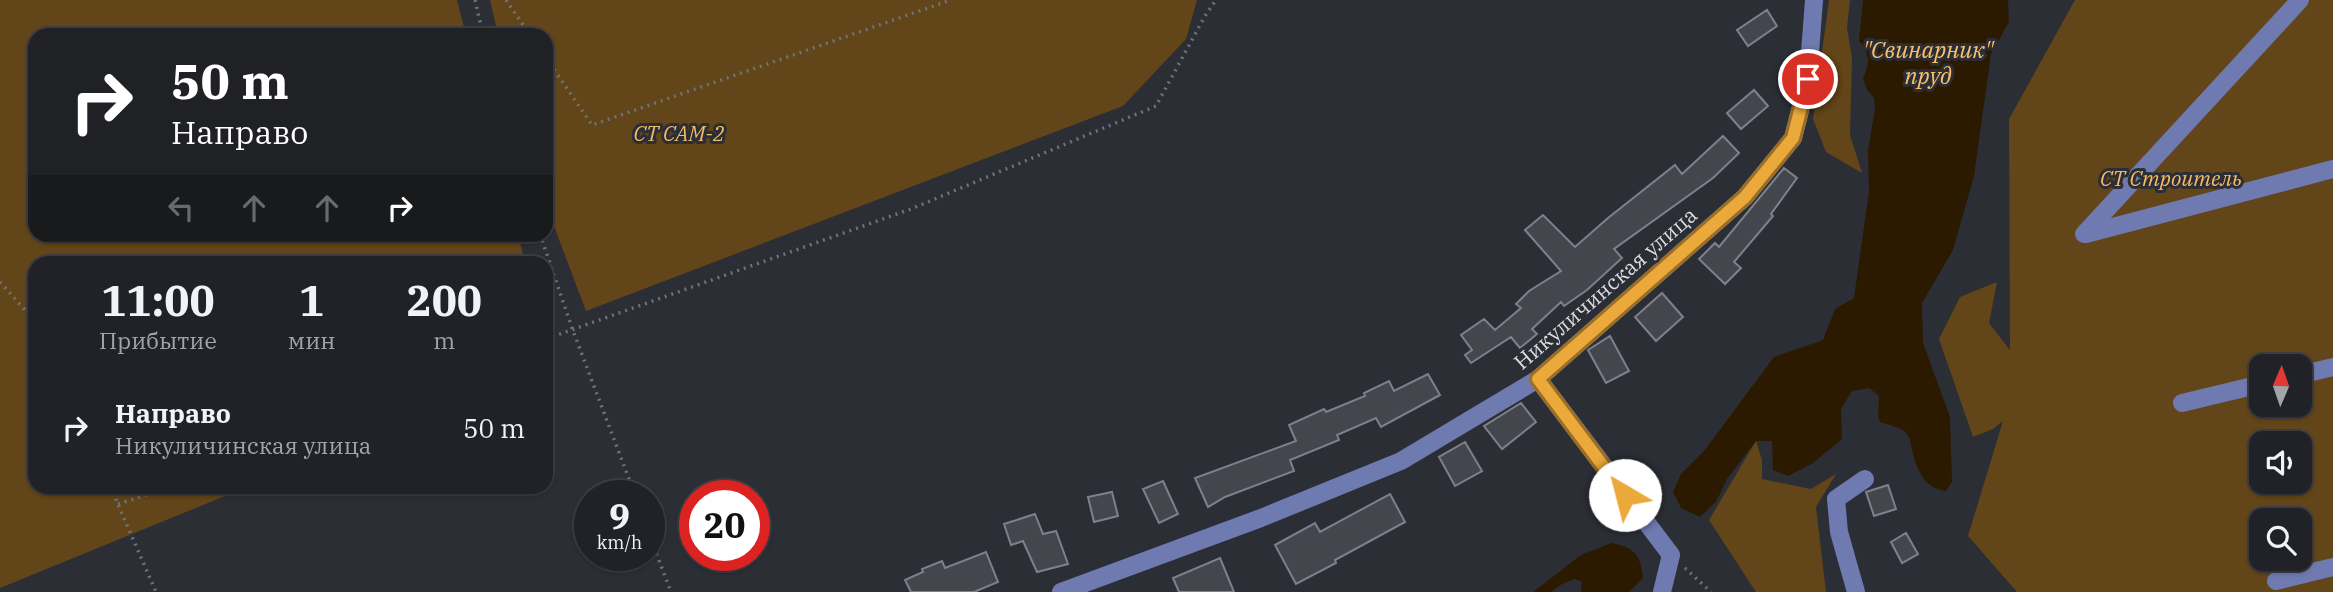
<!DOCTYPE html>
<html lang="ru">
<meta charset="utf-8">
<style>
:root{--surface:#212228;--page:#292a30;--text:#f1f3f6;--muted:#a2a4a8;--line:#3e3f45}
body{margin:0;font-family:"IBM Plex Serif",serif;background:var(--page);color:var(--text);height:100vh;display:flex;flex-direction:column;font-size:26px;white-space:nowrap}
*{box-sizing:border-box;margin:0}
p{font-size:23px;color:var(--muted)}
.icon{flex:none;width:38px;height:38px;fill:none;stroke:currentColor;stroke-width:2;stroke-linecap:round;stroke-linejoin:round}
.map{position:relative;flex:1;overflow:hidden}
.panel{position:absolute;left:28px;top:256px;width:525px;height:238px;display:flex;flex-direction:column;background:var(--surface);border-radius:21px;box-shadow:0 2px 5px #0004,0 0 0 2px var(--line)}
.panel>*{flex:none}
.guide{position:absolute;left:28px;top:28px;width:525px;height:214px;border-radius:21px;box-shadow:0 2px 5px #0004,0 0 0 2px var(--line);background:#202124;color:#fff;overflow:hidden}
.needle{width:46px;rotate:2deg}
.fabs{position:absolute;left:2249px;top:354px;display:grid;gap:14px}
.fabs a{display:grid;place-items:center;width:63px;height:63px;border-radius:14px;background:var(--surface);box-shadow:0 2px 5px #0004,0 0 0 2px var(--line);font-size:35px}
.speed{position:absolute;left:574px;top:480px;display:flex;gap:14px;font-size:35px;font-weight:700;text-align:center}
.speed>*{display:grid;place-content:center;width:91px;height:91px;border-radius:50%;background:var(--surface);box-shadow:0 2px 5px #0004,0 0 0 2px var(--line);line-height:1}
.speed small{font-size:18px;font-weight:400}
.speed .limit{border:10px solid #d22;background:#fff;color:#111}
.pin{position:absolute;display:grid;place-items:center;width:60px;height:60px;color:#fff;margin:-30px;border:4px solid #fff;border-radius:50%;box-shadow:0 2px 7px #0007}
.me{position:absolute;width:77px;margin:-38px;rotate:323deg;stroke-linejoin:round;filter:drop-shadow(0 0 5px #0008)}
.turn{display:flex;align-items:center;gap:24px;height:147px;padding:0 28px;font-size:32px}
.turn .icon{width:91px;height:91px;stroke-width:2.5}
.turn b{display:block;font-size:49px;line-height:60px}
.lanes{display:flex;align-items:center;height:66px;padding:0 28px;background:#0003;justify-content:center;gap:35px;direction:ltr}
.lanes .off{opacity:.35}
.eta{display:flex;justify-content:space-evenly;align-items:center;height:119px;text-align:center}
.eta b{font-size:42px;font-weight:800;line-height:49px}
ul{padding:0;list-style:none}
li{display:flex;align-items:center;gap:21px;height:105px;padding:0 28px}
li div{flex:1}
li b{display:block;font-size:26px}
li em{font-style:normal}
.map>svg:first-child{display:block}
.green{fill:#624518;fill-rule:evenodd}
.water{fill:#2c1a00}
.building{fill:#44464e;stroke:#7e808a;stroke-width:2}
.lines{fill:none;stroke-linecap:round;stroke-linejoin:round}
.path{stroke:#707279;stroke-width:3.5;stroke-dasharray:2 5;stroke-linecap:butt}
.minor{stroke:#6f7ab0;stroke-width:18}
.route-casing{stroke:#996e26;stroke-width:18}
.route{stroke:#eca93b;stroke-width:12}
.labels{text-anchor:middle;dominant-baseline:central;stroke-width:6;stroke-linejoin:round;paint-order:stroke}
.park-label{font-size:21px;font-style:italic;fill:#f6bb64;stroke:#2c2e36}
.street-label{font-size:21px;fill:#dddee4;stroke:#2c2e36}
.water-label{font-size:23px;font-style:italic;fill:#fbc068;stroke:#2c2e36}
</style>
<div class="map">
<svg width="2333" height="592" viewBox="0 0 2333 592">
<rect width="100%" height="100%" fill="#2c2e36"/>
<path class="green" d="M0,0H457L466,35H35V234L518,235L525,262H35V486L247,487L0,588Z
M490,0H1197L1186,39L1123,106L586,311L546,205V35H498Z
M1829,0H1850L1847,28L1852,58L1850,135L1862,173L1826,152L1813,119Z
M2075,0H2333V592H2017L1968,536L2003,421L1993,429L1973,437L1939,339L1960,297L1997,282L1989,323L2010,350L2009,119ZM2261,366H2300V404H2261ZM2261,443H2300V481H2261ZM2261,520H2300V558H2261Z
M1756,441L1762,460V479L1811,489L1836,474L1816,507L1826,592H1756L1709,520Z"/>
<path class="water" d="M1863,0H2008L2009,22L1991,54L1974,176L1953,250L1922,303L1923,343L1950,417L1952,482L1946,491C1924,488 1917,470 1912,450C1911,445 1910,438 1907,434C1902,427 1888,425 1880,422L1878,415L1879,396L1869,388L1852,391L1841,409L1842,439L1813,463L1788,476L1773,470L1772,441H1756L1727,479L1716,502L1700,517L1681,508L1673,492L1681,474L1704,451L1774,357L1823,340L1835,309L1854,298L1869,191L1868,151L1875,108L1874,98L1867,90L1863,78C1870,64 1870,52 1859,41Z
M1611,543C1634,547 1641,555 1643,578L1629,592H1581L1582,582L1575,579L1562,584L1551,592H1533L1581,555Z"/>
<path class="building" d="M1767,10L1777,26L1748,46L1737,30Z
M1754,90L1768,106L1741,129L1727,113Z
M1723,136L1739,153L1713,178L1614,249L1622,258L1587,290L1564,306L1561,302L1532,329L1537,334L1520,348L1511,337L1471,363L1465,355L1472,350L1461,335L1484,319L1495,330L1521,308L1516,304L1529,291L1561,271L1525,230L1543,215L1575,247L1608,218L1675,165L1682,174Z
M1784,168L1797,178L1771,214L1773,216L1734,262L1741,268L1725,284L1699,259L1715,243L1719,247Z
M1662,293L1683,317L1656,341L1635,317Z
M1610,336L1629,371L1606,383L1588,350Z
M1428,374L1440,395L1381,427L1376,418L1337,435L1339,440L1290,460L1294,471L1225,497L1208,507L1195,478L1296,441L1289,425L1324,409L1326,412L1365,396L1364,393L1389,381L1394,391Z
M1521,403L1536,422L1502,449L1484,426Z
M1465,442L1482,471L1455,486L1439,457Z
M1163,481L1178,514L1159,523L1143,489Z
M1888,485L1896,509L1874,516L1866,492Z
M1112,492L1118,516L1094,522L1088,497Z
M1390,494L1405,522L1335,560L1336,563L1296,584L1275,545L1315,523L1320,532Z
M1035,514L1043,534L1056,531L1068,564L1037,572L1023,541L1011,545L1004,524Z
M1906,533L1918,554L1902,563L1891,542Z
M986,552L998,582L974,592H911L905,580L923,572L922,569L942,561L945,568Z
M1220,558L1234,592H1179L1173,578Z"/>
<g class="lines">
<path class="path" d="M475,0L483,35
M506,0L530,35
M546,58L592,125L951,0
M540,234L572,328L635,495
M0,282L24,309L35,330
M546,339L911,209L1156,106L1205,16L1216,0
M110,486L156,592
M118,504L174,486
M649,534L671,592
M1685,568L1711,592"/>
<path class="minor" d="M2084,234L2300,0
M2086,234L2333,169
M2300,375L2333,367
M1538,379L1671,555L1662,592
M2182,403L2261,384
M2276,581L2333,567
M1061,592L1261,518L1401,461L1538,379L1745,197L1793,138L1808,79L1814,0
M1856,592L1839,532L1836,499L1865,479"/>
</g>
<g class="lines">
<defs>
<path id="route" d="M1625,495L1538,379L1745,197L1793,138L1808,79"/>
</defs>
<use href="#route" class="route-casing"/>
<use href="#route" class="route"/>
</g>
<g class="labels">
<g class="park-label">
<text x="679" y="133">СТ САМ-2</text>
<text x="2171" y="178">СТ Строитель</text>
</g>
<g class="street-label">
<text transform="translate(1605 288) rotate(-41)">Никуличинская улица</text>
</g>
<g class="water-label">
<text x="1928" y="49">"Свинарник"<tspan x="1928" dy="26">пруд</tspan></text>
</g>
</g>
</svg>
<div class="fabs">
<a><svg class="needle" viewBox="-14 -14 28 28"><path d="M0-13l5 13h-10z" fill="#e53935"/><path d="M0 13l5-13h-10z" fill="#a2a4a8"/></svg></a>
<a><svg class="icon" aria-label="sound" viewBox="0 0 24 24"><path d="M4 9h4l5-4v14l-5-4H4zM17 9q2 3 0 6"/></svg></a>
<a><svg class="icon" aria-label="search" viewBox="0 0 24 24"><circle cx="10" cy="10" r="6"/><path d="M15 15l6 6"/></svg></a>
</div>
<div class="speed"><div>9<small>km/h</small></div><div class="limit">20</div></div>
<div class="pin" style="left:1808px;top:79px;background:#d93025"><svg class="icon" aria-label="arrive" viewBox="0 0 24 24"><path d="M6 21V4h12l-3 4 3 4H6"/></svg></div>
<svg class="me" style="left:1625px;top:495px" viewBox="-20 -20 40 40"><circle r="19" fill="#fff"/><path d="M0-13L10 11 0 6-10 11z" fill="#eca93b"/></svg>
<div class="guide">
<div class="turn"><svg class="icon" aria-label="right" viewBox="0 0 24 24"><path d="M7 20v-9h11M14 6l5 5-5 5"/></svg><div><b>50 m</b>Направо</div></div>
<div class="lanes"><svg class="icon off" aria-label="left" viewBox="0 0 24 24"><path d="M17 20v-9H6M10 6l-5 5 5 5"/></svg><svg class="icon off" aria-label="ahead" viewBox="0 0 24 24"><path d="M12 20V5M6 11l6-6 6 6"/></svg><svg class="icon off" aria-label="ahead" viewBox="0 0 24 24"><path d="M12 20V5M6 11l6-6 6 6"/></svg><svg class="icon" aria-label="right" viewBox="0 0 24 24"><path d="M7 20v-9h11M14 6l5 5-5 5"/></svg></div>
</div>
<section class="panel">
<div class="eta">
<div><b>11:00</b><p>Прибытие</p></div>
<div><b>1</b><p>мин</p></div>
<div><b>200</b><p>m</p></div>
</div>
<ul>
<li><svg class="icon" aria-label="right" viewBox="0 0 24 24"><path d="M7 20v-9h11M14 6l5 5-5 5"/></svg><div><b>Направо</b><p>Никуличинская улица</p></div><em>50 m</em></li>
</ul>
</section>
</div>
